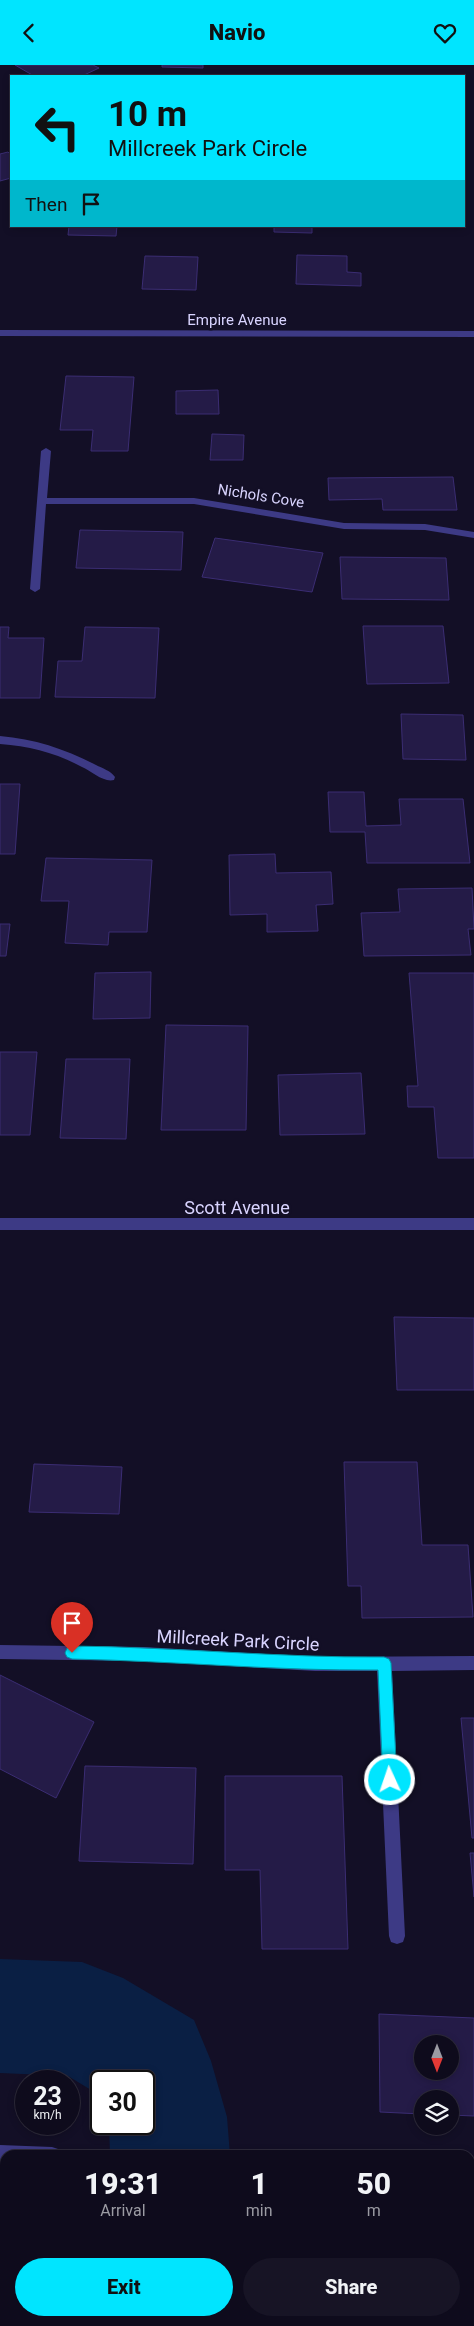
<!DOCTYPE html>
<style>
:root{--surface:#0e0b1c;--page:#171425;--text:#f1f3f6;--muted:#9b9ba3;--line:#2e2b3b;--accent:#00e5ff}
body{margin:0;font-family:Roboto,sans-serif;background:var(--page);color:var(--text);height:100vh;display:flex;flex-direction:column;font-size:19px;white-space:nowrap}
*{box-sizing:border-box;margin:0}
p{font-size:16px;color:var(--muted)}
.icon{flex:none;width:28px;height:28px;fill:none;stroke:currentColor;stroke-width:2;stroke-linecap:round;stroke-linejoin:round}
.map{position:relative;flex:1;overflow:hidden}
.drawer{position:absolute;left:0px;top:2085px;width:475px;height:176px;display:flex;flex-direction:column;background:var(--surface);border-radius:15px 15px 0 0;box-shadow:0 2px 8px #0003,0 0 0 1px var(--line)}
.drawer>*{flex:none}
.top-card{position:absolute;left:10px;top:10px;width:455px;height:152px;border-radius:0px;box-shadow:0 2px 8px #0003,0 0 0 1px var(--line);background:#00e5ff;color:#111;overflow:hidden}
.needle{width:32px;rotate:180deg}
.controls{position:absolute;left:414px;top:1970px;display:grid;gap:10px}
.controls a{display:grid;place-items:center;width:45px;height:45px;border-radius:50%;background:var(--surface);box-shadow:0 2px 8px #0003,0 0 0 1px var(--line);font-size:25px}
.speed{position:absolute;left:15px;top:2005px;display:flex;gap:10px;font-size:25px;font-weight:700;text-align:center}
.speed>*{display:grid;place-content:center;width:65px;height:65px;border-radius:50%;background:var(--surface);box-shadow:0 2px 8px #0003,0 0 0 1px var(--line);line-height:1}
.speed small{font-size:12px;font-weight:400}
.speed .limit{border:2px solid #111;border-radius:8px;background:#fff;color:#111}
.pin{position:absolute;display:grid;place-items:center;width:42px;height:42px;color:#fff;margin:-51px -21px;border-radius:50% 50% 50% 0;rotate:-45deg;box-shadow:0 0 5px #0007}
.pin .icon{rotate:45deg}
.me{position:absolute;width:55px;margin:-28px;rotate:357deg;stroke-linejoin:round;filter:drop-shadow(0 0 4px #0008)}
.turn{display:flex;align-items:center;gap:18px;height:105px;padding:0 15px;font-size:22px}
.turn .icon{width:65px;height:65px;stroke-width:2.5}
.turn b{display:block;font-size:35px;line-height:42px}
.then{display:flex;align-items:center;height:48px;padding:0 15px;background:#0003;gap:10px;font-size:19px}
.eta{display:flex;justify-content:space-evenly;align-items:center;height:85px;text-align:center}
.eta b{font-size:30px;font-weight:800;line-height:35px}
.action{display:flex;gap:10px;margin-top:auto;padding:10px 15px}
.action a{flex:1;height:58px;border-radius:30px;background:var(--accent);color:#111;font-size:20px;font-weight:800;line-height:58px;text-align:center}
.action a+a{background:var(--page);color:var(--text)}
header{display:flex;justify-content:space-between;align-items:center;height:65px;padding:0 15px;background:var(--accent);color:#111;font-size:22px;font-weight:800}
.map>svg:first-child{display:block}
.lines{fill:none;stroke-linecap:round;stroke-linejoin:round}
.river{fill:#0a1f44;fill-rule:evenodd}
.building{fill:#241b47;stroke:#3b2d73;fill-rule:evenodd}
.minor{fill:#3d3a85;fill-rule:evenodd}
.route{fill:#00e5ff;stroke:#0095a6}
.labels{text-anchor:middle;dominant-baseline:central;stroke-width:5;stroke-linejoin:round;paint-order:stroke}
.far-street-label{font-size:15px;fill:#d9d4ff;stroke:#130f26}
.street-label{font-size:18px;fill:#d9d4ff;stroke:#130f26}
</style>
<header><svg class="icon" aria-label="back" viewBox="0 0 24 24"><path d="M15 5l-7 7 7 7"/></svg>Navio<svg class="icon" aria-label="heart" viewBox="0 0 24 24"><path d="M12 20l-8-8c-3-5 5-10 8-4 3-6 11-1 8 4z"/></svg></header>
<div class="map">
<svg width="474" height="2261" viewBox="0 0 474 2261">
<rect width="100%" height="100%" fill="#130f26"/>
<g class="lines">
<path class="river" d="M0,1894L82,1897L123,1913L194,1955L211,1996L227,2052L230,2090H110L109,2059H144V2016H101V2031L68,2011L0,2008Z
M112,2256H236V2261H112Z"/>
</g>
<path class="building" d="M15,0H93L99,3L82,11H34Z
M162,0H203V3L162,2Z
M8,87L11,90V113L0,116V89Z
M69,161H117L116,171L68,170Z
M274,161H312V168L274,167Z
M297,190L347,191V207L361,208V221L296,219Z
M145,191L198,192L196,225L142,224Z
M66,311L134,312L128,386H91L93,365H60Z
M218,325L219,349H176V326Z
M212,369L244,370L243,395H210Z
M453,412L457,445H383L382,434L329,435L328,413Z
M80,465L183,467L181,505L76,503Z
M215,473L323,488L312,527L202,512Z
M340,492L446,493L449,535L342,534Z
M363,561H443L449,618L367,619Z
M0,562H9L8,573H44L40,633H0Z
M85,562L159,563L155,633L55,632L58,596H82Z
M401,649L463,650L466,695L403,694Z
M0,719H20L15,789H0Z
M328,727H364L366,761L401,760L399,734H463L470,798H367L365,767H330Z
M275,789L276,808L331,807L333,839L316,840L318,866L267,867V849L230,850L229,790Z
M46,793L152,795L147,867H109L108,880L65,878L69,836H41Z
M472,823L474,864H468L471,890L364,891L361,848L400,847L398,824Z
M0,859H10L6,891H0Z
M151,907L150,953L93,954L95,908Z
M409,908H474V1093H438L434,1042H408L407,1021H418Z
M166,960L248,961L246,1065H161Z
M0,987H37L30,1070H0Z
M66,994H130L126,1074L60,1073Z
M361,1008L365,1069L280,1070L278,1010Z
M394,1252L474,1253V1325H397Z
M344,1397H417L422,1480H468L473,1552L362,1553L361,1521H348Z
M34,1399L122,1402L119,1449L29,1447Z
M0,1610L94,1657L56,1733L0,1704Z
M461,1653H474V1773H472Z
M85,1701L196,1703L193,1799L79,1796Z
M225,1711H342L348,1884H262L260,1805H225Z
M470,1788H474V1832Z
M379,1949L474,1953V2051L450,2050V2034H422V2049L380,2047ZM422,1979H450V2006H422Z
M0,2143H5V2256H35V2261H0Z
M240,2256H369V2261H240Z"/>
<g class="lines">
<path class="minor" d="M0,265L474,266V272L0,271Z
M46,383L51,386L47,433H194L344,458L425,459L474,467V473L425,465L344,464L194,439H46L40,524L35,527L30,524L41,386Z
M0,671C35,674 65,684 96,700C102,703 111,706 115,712L114,715C104,718 91,706 82,702C56,688 30,681 0,679Z
M0,1153H474V1165H0Z
M0,1580L144,1582L315,1592L474,1591V1605L392,1606L405,1871L403,1877L397,1879L391,1877L389,1871L377,1606H315L144,1596L0,1594Z
M0,2080L52,2082L58,2084L60,2090H5V2096H0Z
M74,2256H92V2261H74Z
M415,2256H433V2261H415Z"/>
</g>
<path class="route" d="M72,1581C176,1582 280,1593 384,1592L389,1594L391,1598L397,1715L395,1720L390,1722L385,1720L383,1715L378,1605C276,1606 174,1596 72,1594L67,1592L65,1588L67,1583Z"/>
<g class="labels">
<g class="far-street-label">
<text x="237" y="255">Empire Avenue</text>
<text transform="translate(261 431) rotate(9)">Nichols Cove</text>
</g>
<g class="street-label">
<text x="237" y="1142">Scott Avenue</text>
<text transform="translate(238 1575) rotate(3)">Millcreek Park Circle</text>
</g>
</g>
</svg>
<div class="controls">
<a><svg class="needle" viewBox="-14 -14 28 28"><path d="M0-13l5 13h-10z" fill="#e53935"/><path d="M0 13l5-13h-10z" fill="#9b9ba3"/></svg></a>
<a><svg class="icon" aria-label="layers" viewBox="0 0 24 24"><path d="M12 4l9 5-9 5-9-5zM3 14l9 5 9-5"/></svg></a>
</div>
<div class="speed"><div>23<small>km/h</small></div><div class="limit">30</div></div>
<div class="pin" style="left:72px;top:1588px;background:#d93025"><svg class="icon" aria-label="arrive" viewBox="0 0 24 24"><path d="M6 21V4h12l-3 4 3 4H6"/></svg></div>
<svg class="me" style="left:390px;top:1715px" viewBox="-20 -20 40 40"><circle r="17" fill="#00e5ff" stroke="#fff" stroke-width="3"/><path d="M0-11L8 9 0 5-8 9z" fill="#fff"/></svg>
<div class="top-card">
<div class="turn"><svg class="icon" aria-label="left" viewBox="0 0 24 24"><path d="M17 20v-9H6M10 6l-5 5 5 5"/></svg><div><b>10 m</b>Millcreek Park Circle</div></div>
<div class="then">Then<svg class="icon" aria-label="arrive" viewBox="0 0 24 24"><path d="M6 21V4h12l-3 4 3 4H6"/></svg></div>
</div>
<section class="drawer">
<div class="eta">
<div><b>19:31</b><p>Arrival</p></div>
<div><b>1</b><p>min</p></div>
<div><b>50</b><p>m</p></div>
</div>
<div class="action"><a>Exit</a><a>Share</a></div>
</section>
</div>
